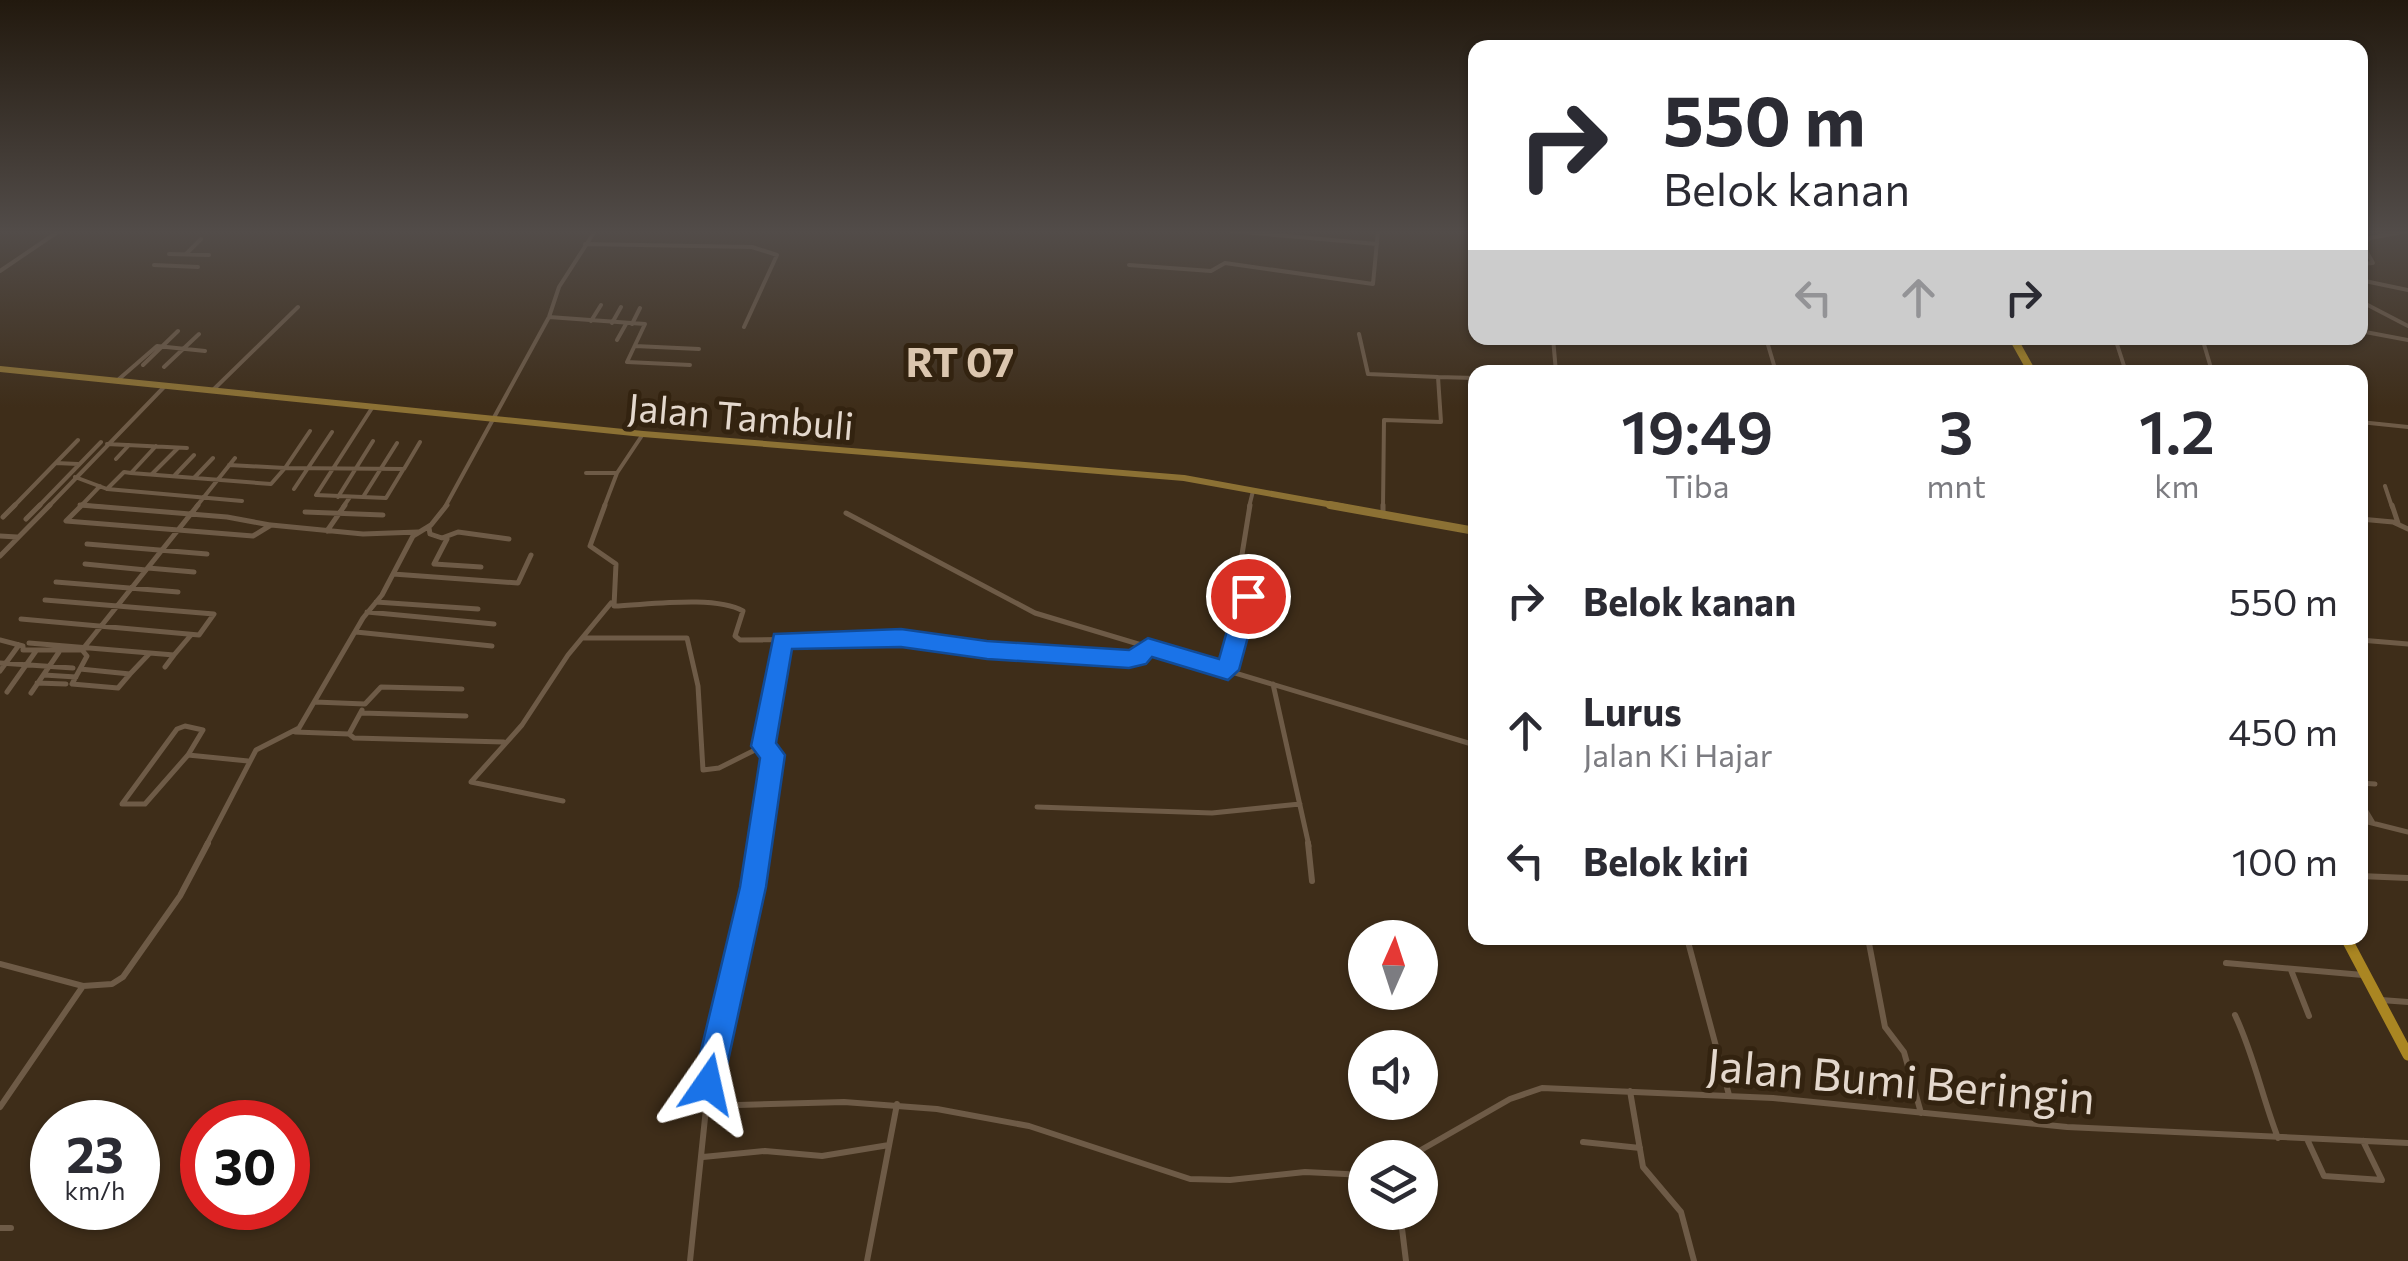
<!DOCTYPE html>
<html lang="id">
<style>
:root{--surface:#fff;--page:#f7f7f7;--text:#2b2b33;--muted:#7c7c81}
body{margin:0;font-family:Commissioner,sans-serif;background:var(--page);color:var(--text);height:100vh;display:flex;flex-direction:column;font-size:38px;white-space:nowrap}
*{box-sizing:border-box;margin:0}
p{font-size:32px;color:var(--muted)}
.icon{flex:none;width:55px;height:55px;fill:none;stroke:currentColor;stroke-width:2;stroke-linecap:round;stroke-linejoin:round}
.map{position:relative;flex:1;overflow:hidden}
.details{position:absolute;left:1468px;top:365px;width:900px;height:580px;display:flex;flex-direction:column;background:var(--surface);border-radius:20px;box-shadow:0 2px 8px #0004}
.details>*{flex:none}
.hud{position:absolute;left:1468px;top:40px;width:900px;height:305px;border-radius:20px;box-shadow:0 2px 8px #0004;background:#fff;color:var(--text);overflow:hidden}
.needle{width:65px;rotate:3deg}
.controls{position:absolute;left:1348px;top:920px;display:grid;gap:20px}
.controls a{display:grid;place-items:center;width:90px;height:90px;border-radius:50%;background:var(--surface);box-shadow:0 2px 8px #0004;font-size:50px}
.speed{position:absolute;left:30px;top:1100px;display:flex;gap:20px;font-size:50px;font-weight:700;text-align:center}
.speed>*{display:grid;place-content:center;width:130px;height:130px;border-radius:50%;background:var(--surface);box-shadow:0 2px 8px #0004;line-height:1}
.speed small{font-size:25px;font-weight:400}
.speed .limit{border:15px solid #d22;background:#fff;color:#111}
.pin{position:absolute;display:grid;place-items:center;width:85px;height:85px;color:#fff;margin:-42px;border:5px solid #fff;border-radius:50%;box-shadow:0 2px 10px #0007}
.me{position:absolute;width:110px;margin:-55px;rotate:11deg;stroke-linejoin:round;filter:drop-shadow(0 0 8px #0008)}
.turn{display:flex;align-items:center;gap:35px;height:210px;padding:0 30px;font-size:45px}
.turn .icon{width:130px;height:130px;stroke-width:2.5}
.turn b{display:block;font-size:70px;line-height:85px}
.lanes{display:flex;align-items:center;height:95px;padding:0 30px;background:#0003;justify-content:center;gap:50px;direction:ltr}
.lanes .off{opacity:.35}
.eta{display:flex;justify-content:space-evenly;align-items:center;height:170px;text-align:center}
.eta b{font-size:60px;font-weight:600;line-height:70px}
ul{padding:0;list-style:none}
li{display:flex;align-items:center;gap:30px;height:130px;padding:0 30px}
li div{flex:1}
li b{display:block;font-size:38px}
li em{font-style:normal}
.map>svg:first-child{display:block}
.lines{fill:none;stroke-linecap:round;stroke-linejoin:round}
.street-far2{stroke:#6e5b47;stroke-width:4}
.street-far1{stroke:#6e5b47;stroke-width:5}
.street{stroke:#6e5b47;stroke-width:6}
.secondary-far1{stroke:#8c7134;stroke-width:6}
.secondary{stroke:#8c7134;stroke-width:8}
.primary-far1{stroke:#aa8622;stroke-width:8}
.primary{stroke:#aa8622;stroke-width:11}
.route{fill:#1a73e8;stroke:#114b97;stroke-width:2.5}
.labels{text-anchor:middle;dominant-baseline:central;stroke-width:10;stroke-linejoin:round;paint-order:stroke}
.street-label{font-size:38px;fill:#e4d8cd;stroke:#332310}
.neighbourhood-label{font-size:40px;font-weight:bold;fill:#dbc6af;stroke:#332310}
.near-street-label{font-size:45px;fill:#e4d8cd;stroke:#332310}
</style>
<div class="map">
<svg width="2408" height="1261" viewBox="0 0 2408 1261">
<rect width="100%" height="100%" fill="#3e2d19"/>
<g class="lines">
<path class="street-far2" d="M1232,231L1377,244
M585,244L752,247L777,255L744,327
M2363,245L2370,238L2408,231
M169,254L209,255
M186,254L201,239
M2360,264L2373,263L2363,245
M154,265L198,267
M1129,265L1211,271L1225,263L1373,284L1378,231
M0,271L59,231
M2360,280L2408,290
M2360,301L2408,326
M549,317L645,324L627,362L690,365
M591,321L601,305
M612,323L621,307
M632,324L640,308
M2360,331L2408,340
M1359,334L1368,374L1438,377
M1553,338L1556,372
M1766,338L1776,372
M2115,338L2126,372
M2164,338L2203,340
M617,340L626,324
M2203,341L2211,368
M635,346L699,349
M143,365L178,331
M164,367L199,334
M119,379L157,346L205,351
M213,390L298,307
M372,408L316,495L386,498L403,470
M2360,422L2408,427
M107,444L187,448
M116,459L129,445
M56,463L78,464
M229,465L285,468L310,431
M131,473L271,484L285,468L404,469L420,442
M586,473H617
M152,474L178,448
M175,475L194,455
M75,477L107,489L242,501
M194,478L213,458
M2385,486L2392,507
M2360,487V496
M107,489L124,472L131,473L156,446
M294,489L332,432
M338,497L373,441
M363,497L397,443
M80,505L105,507
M13,507L78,440
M38,507L101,442
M48,507L165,386
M80,507L100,486
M196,507L235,458
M343,507L350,497
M445,507L549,317L559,287L595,231
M604,507L617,473L643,434
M1249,507L1253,491
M1383,507L1384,420L1441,422L1438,377L1475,378"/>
<path class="street-far1" d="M80,505L227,517L270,525
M82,505L66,521L253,536L271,525L363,534L418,532
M605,505L590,546L616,564L614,606C647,605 715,595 743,611L735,636L740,640L901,638L999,651L1129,659L1137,658L1148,647
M2392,505L2398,523
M305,512L383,515
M846,513L1035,613L1475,745
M1383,516V505
M3,517L15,505
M26,519L40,505
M2360,519L2393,522L2408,529
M429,528L430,534L442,538L458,532L509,539
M327,531L345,505
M0,536L17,537
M447,539L434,564L481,567
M87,544L207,554
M0,556L50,505
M85,564L146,570
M148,568L194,572
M393,574L518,583L531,555
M56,582L178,592
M376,602L478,609
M367,612L494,624
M21,619L199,635L214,614L45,600
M356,632L492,646
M584,638H687L698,686L703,770L719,768L763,746
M0,640L23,646V650H82L198,505
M2360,640L2408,644
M29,643L174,655L191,635
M82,650L87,656L80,669L130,674L149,654
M0,663L73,668
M165,667L174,655
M80,669L72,684L118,688L130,674
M0,671L19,645
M1228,671L1249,591L1239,573L1250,505
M44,675L76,677
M37,683L66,684
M1273,684L1309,846
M7,692L36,651
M31,693L59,652
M315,702L365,704L381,687L462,689
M361,713L466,716
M185,726L203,730L188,755L145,804H122L177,729Z
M295,732L349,734L362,710
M349,734L354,738L504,742
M188,755L248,761
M2360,783L2375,784
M563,801L471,782L522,725L568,655L611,603
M2360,801L2373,823
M1037,807L1212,813L1300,804
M2360,820L2408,832
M206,846L256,750L299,728L363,618L382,595L413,536L431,525L447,505
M758,846L772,755L763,746L782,641"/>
<path class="street" d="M1308,843L1312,881
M2360,876L2408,878
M1687,938L1729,1095
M1868,938L1885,1027L1904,1052L1921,1113
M2226,963L2363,975
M0,964L83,986
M2291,970L2309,1016
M2381,1000L2408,1002
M2235,1015C2254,1055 2262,1097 2278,1138
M1630,1091L1643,1167L1681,1212L1694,1261
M704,1106L844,1102L937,1109L1029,1126L1190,1179L1230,1180L1305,1172L1365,1175
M0,1107L83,986L112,984L123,977L180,896L208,843
M2307,1139L2324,1176L2382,1180L2363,1141
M1583,1142L1640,1148
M703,1157L765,1151L822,1156L889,1145
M1407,1158L1510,1099L1542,1088L1773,1098L2067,1127L2408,1143
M1400,1212L1406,1261
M0,1228H11
M690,1261L711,1061L746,925L759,843
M867,1261L897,1104"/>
<path class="secondary-far1" d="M0,369L643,434L1184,478L1344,507"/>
<path class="secondary" d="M1330,505L1475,531"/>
<path class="primary-far1" d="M2013,338L2032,372"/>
<path class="primary" d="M2346,938L2408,1055"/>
</g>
<linearGradient id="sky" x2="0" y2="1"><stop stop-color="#22190e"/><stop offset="0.57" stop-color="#524c49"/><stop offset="1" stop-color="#524c49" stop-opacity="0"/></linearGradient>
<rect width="2408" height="407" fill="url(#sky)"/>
<path class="route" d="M1248,587L1259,596L1239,670L1228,680L1152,657L1146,664L1129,668L987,659L901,647L792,649L776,743L785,755L766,887L723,1084L718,1094L708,1098L698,1094L693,1084L740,887L760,758L751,746L774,634L901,629L987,641L1129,650L1148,638L1219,659L1237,596Z"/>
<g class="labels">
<g class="street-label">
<text transform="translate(741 415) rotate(5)">Jalan Tambuli</text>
</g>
<g class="neighbourhood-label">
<text x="960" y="360">RT 07</text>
</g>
<g class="near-street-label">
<text transform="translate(1901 1079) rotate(5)">Jalan Bumi Beringin</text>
</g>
</g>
</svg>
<div class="controls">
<a><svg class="needle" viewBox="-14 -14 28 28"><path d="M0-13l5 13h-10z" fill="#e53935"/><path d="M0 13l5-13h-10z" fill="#7c7c81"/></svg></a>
<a><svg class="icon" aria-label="sound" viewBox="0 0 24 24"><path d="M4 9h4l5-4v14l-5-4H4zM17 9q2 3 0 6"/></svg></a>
<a><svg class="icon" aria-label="layers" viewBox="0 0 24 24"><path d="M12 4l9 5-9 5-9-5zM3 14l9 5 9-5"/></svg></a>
</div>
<div class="speed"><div>23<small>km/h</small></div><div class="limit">30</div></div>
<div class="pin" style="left:1248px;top:596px;background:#d93025"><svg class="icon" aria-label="arrive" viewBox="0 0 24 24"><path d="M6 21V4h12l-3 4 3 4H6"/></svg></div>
<svg class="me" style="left:708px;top:1084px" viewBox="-20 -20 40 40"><path d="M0-17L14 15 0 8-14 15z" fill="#1a73e8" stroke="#fff" stroke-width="4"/></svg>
<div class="hud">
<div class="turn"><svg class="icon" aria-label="right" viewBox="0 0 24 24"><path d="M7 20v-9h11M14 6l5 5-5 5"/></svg><div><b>550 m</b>Belok kanan</div></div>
<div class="lanes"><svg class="icon off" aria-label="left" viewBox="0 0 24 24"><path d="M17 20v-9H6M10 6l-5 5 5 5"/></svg><svg class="icon off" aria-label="ahead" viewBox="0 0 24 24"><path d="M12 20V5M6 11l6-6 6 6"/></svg><svg class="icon" aria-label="right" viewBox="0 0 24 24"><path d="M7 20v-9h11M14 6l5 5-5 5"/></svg></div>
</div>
<section class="details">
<div class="eta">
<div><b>19:49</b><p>Tiba</p></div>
<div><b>3</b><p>mnt</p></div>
<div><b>1.2</b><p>km</p></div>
</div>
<ul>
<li><svg class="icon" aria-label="right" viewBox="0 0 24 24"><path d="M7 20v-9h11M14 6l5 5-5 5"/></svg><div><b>Belok kanan</b></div><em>550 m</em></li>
<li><svg class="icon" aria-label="ahead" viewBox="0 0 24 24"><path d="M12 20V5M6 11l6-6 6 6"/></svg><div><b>Lurus</b><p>Jalan Ki Hajar</p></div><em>450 m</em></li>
<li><svg class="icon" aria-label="left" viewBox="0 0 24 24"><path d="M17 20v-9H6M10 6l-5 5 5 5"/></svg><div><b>Belok kiri</b></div><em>100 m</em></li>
</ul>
</section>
</div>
